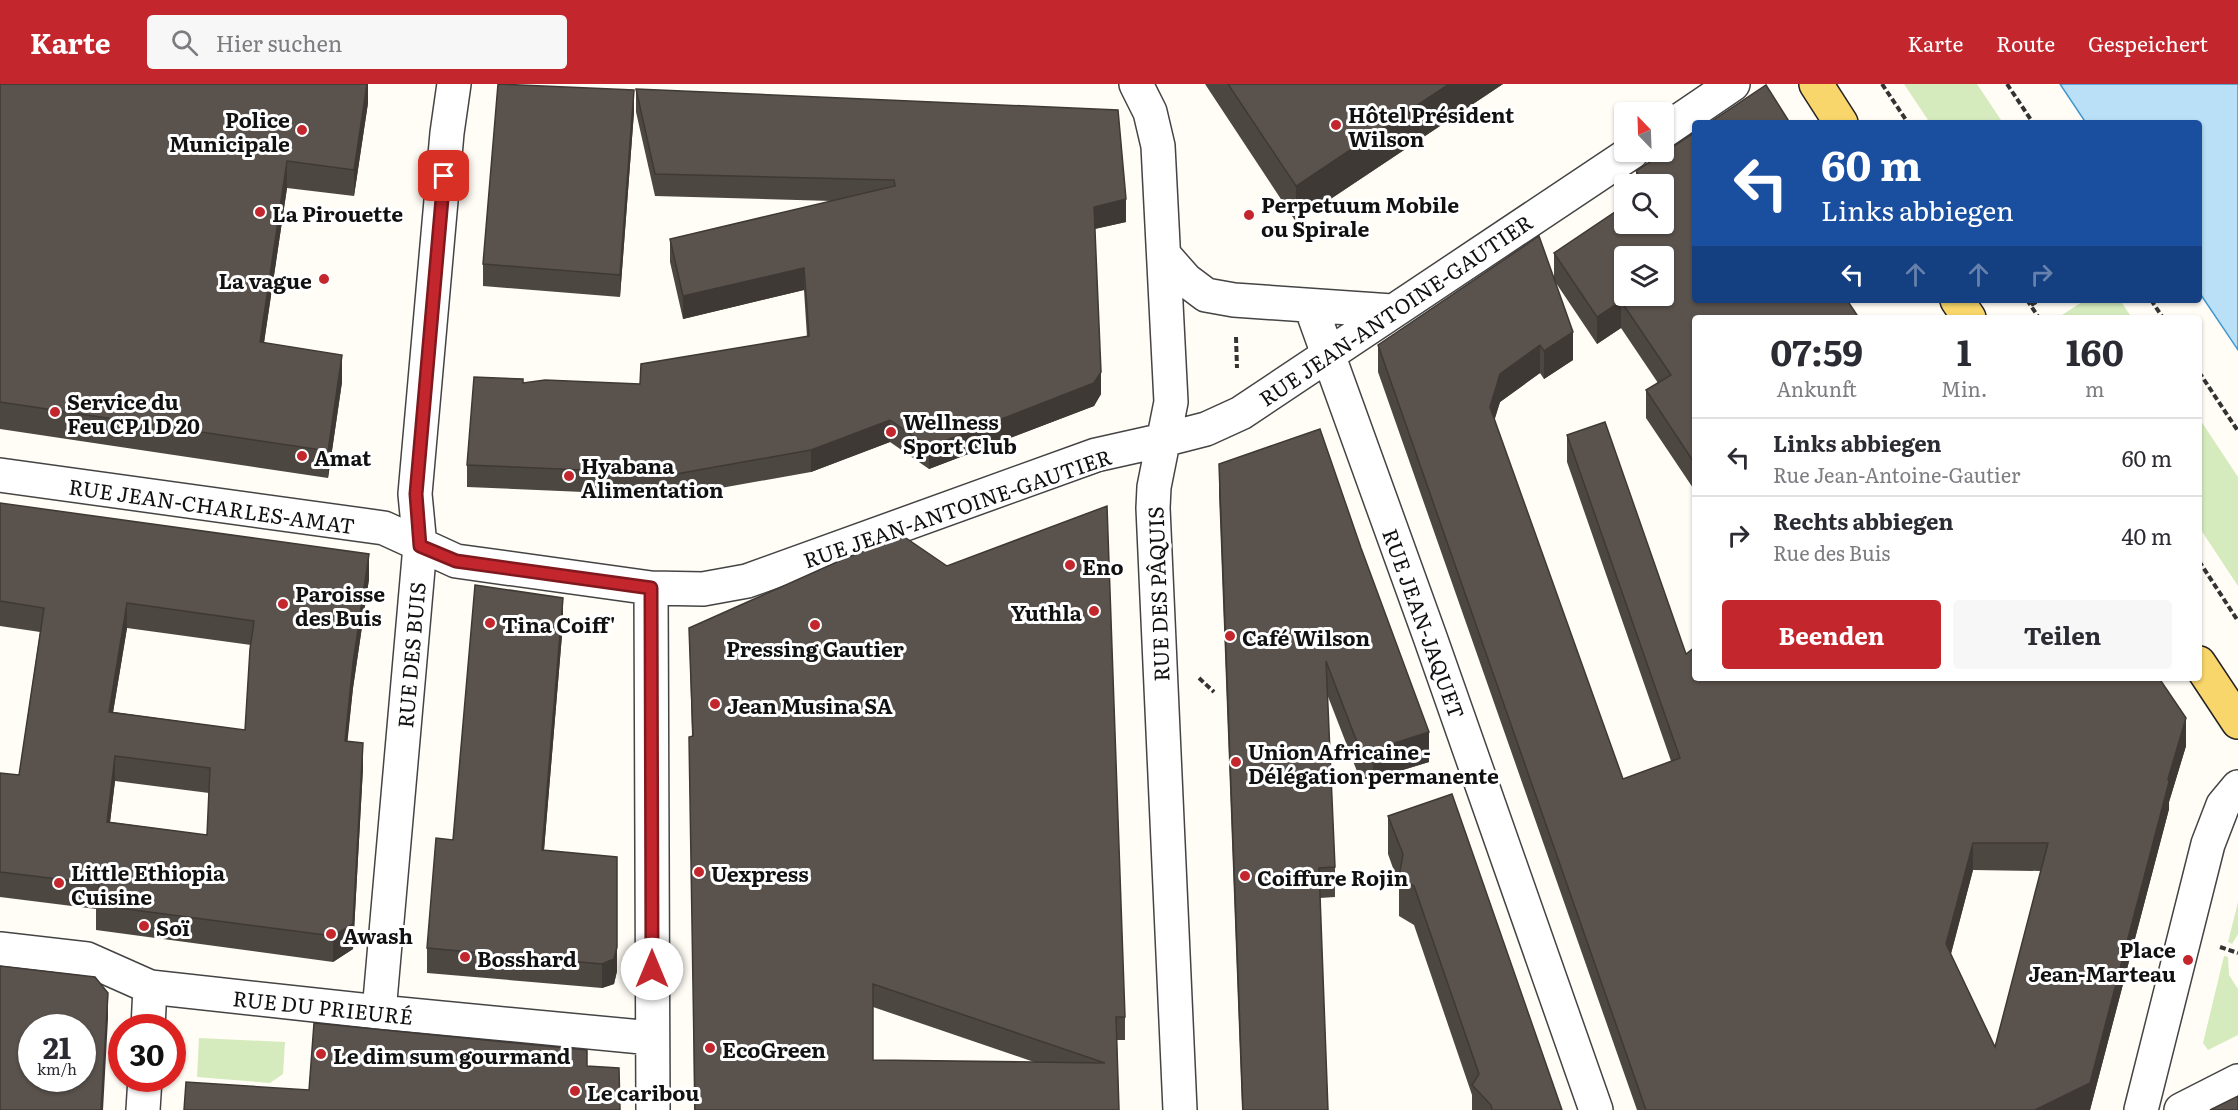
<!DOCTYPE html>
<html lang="de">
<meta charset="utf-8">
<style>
:root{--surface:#fff;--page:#f7f7f7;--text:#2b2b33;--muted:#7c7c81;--line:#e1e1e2;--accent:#c4262e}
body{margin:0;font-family:Literata,serif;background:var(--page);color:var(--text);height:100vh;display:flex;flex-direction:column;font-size:22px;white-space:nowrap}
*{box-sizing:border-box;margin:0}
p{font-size:20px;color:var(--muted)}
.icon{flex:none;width:33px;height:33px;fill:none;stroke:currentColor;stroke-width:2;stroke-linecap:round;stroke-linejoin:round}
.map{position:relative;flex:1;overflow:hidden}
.side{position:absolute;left:1692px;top:231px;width:510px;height:366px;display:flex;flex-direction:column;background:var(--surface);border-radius:6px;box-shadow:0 2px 4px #0004}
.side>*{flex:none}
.hud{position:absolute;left:1692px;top:36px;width:510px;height:183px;border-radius:6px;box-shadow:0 2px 4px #0004;background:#1a4fa0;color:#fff;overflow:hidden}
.needle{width:39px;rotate:337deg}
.controls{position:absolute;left:1614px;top:18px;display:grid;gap:12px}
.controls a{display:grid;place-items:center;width:60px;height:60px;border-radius:6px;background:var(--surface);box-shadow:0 2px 4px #0004;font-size:30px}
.speed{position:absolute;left:18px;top:930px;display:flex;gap:12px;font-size:30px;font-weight:700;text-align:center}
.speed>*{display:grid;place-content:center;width:78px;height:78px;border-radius:50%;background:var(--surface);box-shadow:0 2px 4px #0004;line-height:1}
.speed small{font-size:15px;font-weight:400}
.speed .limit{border:9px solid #d22;background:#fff;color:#111}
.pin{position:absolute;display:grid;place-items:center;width:51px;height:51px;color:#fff;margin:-26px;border-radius:12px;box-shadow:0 3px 9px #0006}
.me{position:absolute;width:66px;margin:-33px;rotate:0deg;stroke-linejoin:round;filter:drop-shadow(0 0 4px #0008)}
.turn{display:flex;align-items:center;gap:21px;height:126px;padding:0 30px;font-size:27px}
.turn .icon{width:78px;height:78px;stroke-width:2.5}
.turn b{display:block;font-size:42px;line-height:51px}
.lanes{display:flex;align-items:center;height:57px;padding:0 30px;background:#0003;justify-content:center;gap:30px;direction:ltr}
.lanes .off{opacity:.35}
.eta{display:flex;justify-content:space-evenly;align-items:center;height:102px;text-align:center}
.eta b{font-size:36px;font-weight:700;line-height:42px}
.primary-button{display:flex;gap:12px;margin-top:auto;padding:12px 30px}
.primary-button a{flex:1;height:69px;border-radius:6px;background:var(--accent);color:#fff;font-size:24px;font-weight:700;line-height:69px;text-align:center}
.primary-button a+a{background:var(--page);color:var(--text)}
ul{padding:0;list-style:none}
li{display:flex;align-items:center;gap:18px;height:78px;padding:0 30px;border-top:2px solid var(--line)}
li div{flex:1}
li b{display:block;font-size:22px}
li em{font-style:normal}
header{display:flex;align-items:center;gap:36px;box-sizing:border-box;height:84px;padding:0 30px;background:var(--accent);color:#fff}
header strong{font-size:28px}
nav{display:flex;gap:33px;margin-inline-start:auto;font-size:21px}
.search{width:420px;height:54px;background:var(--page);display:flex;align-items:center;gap:15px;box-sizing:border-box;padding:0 21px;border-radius:6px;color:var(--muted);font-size:22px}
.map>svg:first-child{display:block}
.green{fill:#d5ebbd}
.water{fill:#b9e0f7;stroke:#3f96cf;stroke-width:1.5}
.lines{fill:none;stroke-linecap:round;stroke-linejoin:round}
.pedestrian-casing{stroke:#444;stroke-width:36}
.minor-casing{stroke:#444;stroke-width:36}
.primary-casing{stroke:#222;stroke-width:36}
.path{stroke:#333;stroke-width:4;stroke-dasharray:6 3;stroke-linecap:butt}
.pedestrian{stroke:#fff;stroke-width:33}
.minor{stroke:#fff;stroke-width:33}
.primary{stroke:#f9d66b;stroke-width:33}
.wall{fill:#4d4742;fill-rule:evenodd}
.shaded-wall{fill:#3f3936}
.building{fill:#5a524d;stroke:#3f3936;stroke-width:1.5;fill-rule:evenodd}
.route-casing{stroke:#7f191e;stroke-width:15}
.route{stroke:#c4262e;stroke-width:10}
.poi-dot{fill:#c4262e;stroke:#fff;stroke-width:2}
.labels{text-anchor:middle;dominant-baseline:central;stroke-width:6;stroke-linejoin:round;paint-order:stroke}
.poi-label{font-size:21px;font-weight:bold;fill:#111;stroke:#fff;text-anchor:start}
.street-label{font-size:21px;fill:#111;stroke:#fff}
</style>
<header>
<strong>Karte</strong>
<div class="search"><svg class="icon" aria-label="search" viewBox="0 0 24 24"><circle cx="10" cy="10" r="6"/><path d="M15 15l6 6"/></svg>Hier suchen</div>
<nav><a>Karte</a><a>Route</a><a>Gespeichert</a></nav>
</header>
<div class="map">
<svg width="2238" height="1026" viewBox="0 0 2238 1026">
<rect width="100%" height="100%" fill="#fffdf5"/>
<path class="green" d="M1904,0H1977L2003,39H1930Z
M2085,216H2120L2132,234L2059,233Z
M2199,334L2238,393V502L2199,443Z
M2238,818V850L2232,860L2228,858Z
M2224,872L2228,873L2229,891L2238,905V951L2208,966L2203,959Z
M199,954L285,958L283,990L270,999L197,993Z"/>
<path class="water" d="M2060,0H2238V266L2199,208V39H2086Z"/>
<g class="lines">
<defs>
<path id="pedestrian" d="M148,944L150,903
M143,1026L145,994"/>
<path id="minor" d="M1136,0L1150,28L1158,62L1171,318L1154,403L1153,424L1180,1026
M1664,47L1733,0
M1164,171L1186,196L1206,211L1234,216L1392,227
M1311,223L1430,553L1596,1026
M0,391L384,444L456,477L651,504L703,505L747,497L1096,371L1163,356L1206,345L1241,329L1632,68
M651,504L653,1026
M0,865L87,875L150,903L379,928L652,954
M379,928L420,462L415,410L447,49L454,0
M2141,1026L2208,760L2223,721L2238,703
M2181,1026L2238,997"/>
<path id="primary" d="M1816,0L1841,39
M1957,216L1969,234
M2199,579L2238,638"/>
</defs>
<use href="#pedestrian" class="pedestrian-casing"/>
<use href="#minor" class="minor-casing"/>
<use href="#primary" class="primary-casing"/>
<path class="path" d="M1882,0L1908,39
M2007,0L2033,39
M2027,216L2039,234
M2151,216L2163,234
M2031,221L2040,216
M1236,253L1237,284
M2199,288L2238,347
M2199,477L2238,537
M1199,594L1214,608
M2220,863L2238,869"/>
<use href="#pedestrian" class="pedestrian"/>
<use href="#minor" class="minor"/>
<use href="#primary" class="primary"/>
</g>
<path class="wall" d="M0,0H368V19L354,112L287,104L264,259L342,298L328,394L0,345Z
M1205,0H1503L1296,138Z
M636,5L1126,138L1095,145L1101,310L1094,322L929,385L890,358L811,388L676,412L467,403V381L523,299L640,300L807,253L804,206L683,235L670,178V155L832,117L655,112L636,28Z
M634,28L620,213L483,202V180Z
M1695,48V407L1646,334V306L1658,299L1621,244L1597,260L1556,199L1573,276L1544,295L1540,289L1500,318L1494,336L1623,695L1671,677L1567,378V351L1686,570L2186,662L2169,718V725L2090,1026H1637L1378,288V261L1554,194V169L1664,100H1636V87ZM1973,786L2041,787L1995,963L1951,870Z
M1219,380L1361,464L1429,678L1373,695H1360L1327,610L1335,783V813L1320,814L1328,1026H1242L1219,410Z
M0,419L369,495L353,604L347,657L363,684L353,865L333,878L96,846V825L0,813V689L19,691L40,548L0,542ZM127,544L251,561L245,646L113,628ZM115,697L209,709L207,751L110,738Z
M563,539L544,766L617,887L614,900L602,904L427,889V864L453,756Z
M689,544L1125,933V956H1117L1119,1026H694L692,652ZM873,923L1034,978L873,976Z
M1388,732L1562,1026H1472V1011L1414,841L1399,832V801L1388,770Z"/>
<path class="shaded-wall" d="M367,0H368V19L354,112V86Z
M1449,0H1503L1296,138V102Z
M634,6V28L620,213V191Z
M287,77V104L260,285V258Z
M1126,115V138L1094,145V123Z
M804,184V206L683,235V212Z
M1621,217V244L1597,260V233Z
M1573,248V276L1544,295V267Z
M1540,261V289L1500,318L1490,351V323L1500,290Z
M342,271V298L328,394V367Z
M1101,288V310L1094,322L929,385V363Z
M890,336V358L811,388V366Z
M369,470V495L353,604L345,682V657L353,579Z
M563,514V539L542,790V766Z
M127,519V544L109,653V628Z
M2186,634V662L2169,718V725L2090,1026H2035L2168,695Z
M1429,648V678L1373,695V666Z
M363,659V684L353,865L333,878V852Z
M115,672V697L107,763V738Z
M1973,759V786L1946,888V860Z
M617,863V887L614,900L602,904V880Z
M108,909V935L103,1026H101Z"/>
<path class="building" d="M0,0H367L354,86L287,77L260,258L342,271L328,367L0,318Z
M498,0L634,6L620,191L483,180Z
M1228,0H1449L1296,102Z
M1766,1L1790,39H1709Z
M636,5L1118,26L1126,115L1094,123L1101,288L1094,299L929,363L890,336L811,366L676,390L467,381L474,293L523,295V299L545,296L640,300L641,280L809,252L804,184L683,212L670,155L895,102L894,96L655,90Z
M1695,48V216H1847L1859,234H1695V380L1646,306L1671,291L1621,217L1597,233L1554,169L1624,122V140H1664V100H1645L1636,87ZM1624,172H1664V212H1624Z
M1539,152L1573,248L1544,267L1540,261L1500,290L1490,323L1623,695L1680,674L1567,351L1605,338L1686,570L1695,563V594H2159L2186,634L2168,695L2169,698L2090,999L2035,1026H1646L1378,261ZM1973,759H2048L1995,963L1946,860Z
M1320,345L1361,464L1429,648L1373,666H1360L1326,577L1335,783L1319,784L1328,1026H1243L1219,380Z
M0,419L369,470L353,579L345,657L363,659L353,840L333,852L96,821L99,800L0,788V689L19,691L44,524L0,517ZM127,519L254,537L250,565L245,646L109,628ZM115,672L210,684L207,751L107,738Z
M1107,422L1125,933H1116L1119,1026H695L689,653L693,652L689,544L846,474L903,452L947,482ZM873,900L1105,979L873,976Z
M475,501L563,514L542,766L617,773V863L614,875L602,880L427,864L436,754L453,756Z
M1452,710L1562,1026H1492L1491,1021L1472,1001L1479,990L1414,802L1399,793L1403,770L1388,732Z
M0,882L95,893L108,909L101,1026H0ZM32,944H82V994H32Z
M314,939L587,966V982L619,984L620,1026H184L186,998L309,1006Z
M2238,1012V1026H2210Z"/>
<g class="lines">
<defs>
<path id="route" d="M444,92L416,410L420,462L456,477L651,504L652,885"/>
</defs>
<use href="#route" class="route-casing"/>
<use href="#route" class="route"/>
</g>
<g class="poi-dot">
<circle cx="1336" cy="41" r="6"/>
<circle cx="302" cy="46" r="6"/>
<circle cx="260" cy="128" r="6"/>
<circle cx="1249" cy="131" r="6"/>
<circle cx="324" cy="195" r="6"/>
<circle cx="55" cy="328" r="6"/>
<circle cx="891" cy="348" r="6"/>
<circle cx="302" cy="372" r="6"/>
<circle cx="569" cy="392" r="6"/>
<circle cx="1070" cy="481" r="6"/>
<circle cx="283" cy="520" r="6"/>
<circle cx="1094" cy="527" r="6"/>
<circle cx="490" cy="539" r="6"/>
<circle cx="815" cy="541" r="6"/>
<circle cx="1230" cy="552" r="6"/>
<circle cx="715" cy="620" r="6"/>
<circle cx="1236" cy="678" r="6"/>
<circle cx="699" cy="788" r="6"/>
<circle cx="1245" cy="792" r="6"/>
<circle cx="59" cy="799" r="6"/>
<circle cx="144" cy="842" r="6"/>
<circle cx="331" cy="850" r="6"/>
<circle cx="465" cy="873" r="6"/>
<circle cx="2188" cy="876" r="6"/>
<circle cx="710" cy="964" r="6"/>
<circle cx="321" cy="970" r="6"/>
<circle cx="575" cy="1007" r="6"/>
</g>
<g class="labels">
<g class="poi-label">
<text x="1348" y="29">Hôtel Président<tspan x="1348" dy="24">Wilson</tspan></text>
<text x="290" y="34" text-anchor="end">Police<tspan x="290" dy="24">Municipale</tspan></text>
<text x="1261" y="119">Perpetuum Mobile<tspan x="1261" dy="24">ou Spirale</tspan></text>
<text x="272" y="128">La Pirouette</text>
<text x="312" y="195" text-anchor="end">La vague</text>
<text x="67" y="316">Service du<tspan x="67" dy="24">Feu CP 1 D 20</tspan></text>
<text x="903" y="336">Wellness<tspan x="903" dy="24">Sport Club</tspan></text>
<text x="314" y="372">Amat</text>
<text x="581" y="380">Hyabana<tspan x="581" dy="24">Alimentation</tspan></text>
<text x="1082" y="481">Eno</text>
<text x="295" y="508">Paroisse<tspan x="295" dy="24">des Buis</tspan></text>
<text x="1082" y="527" text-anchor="end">Yuthla</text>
<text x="502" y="539">Tina Coiff'</text>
<text x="1242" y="552">Café Wilson</text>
<text x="815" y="563" text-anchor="middle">Pressing Gautier</text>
<text x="727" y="620">Jean Musina SA</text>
<text x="1248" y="666">Union Africaine -<tspan x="1248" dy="24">Délégation permanente</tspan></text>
<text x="71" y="787">Little Ethiopia<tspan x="71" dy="24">Cuisine</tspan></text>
<text x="711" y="788">Uexpress</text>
<text x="1257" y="792">Coiffure Rojin</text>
<text x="156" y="842">Soï</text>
<text x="343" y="850">Awash</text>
<text x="2176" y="864" text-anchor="end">Place<tspan x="2176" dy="24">Jean-Marteau</tspan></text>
<text x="477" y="873">Bosshard</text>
<text x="722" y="964">EcoGreen</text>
<text x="333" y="970">Le dim sum gourmand</text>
<text x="587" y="1007">Le caribou</text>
</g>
<g class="street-label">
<text transform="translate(1395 225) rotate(-34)">RUE JEAN-ANTOINE-GAUTIER</text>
<text transform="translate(212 421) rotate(8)">RUE JEAN-CHARLES-AMAT</text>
<text transform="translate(957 423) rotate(-19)">RUE JEAN-ANTOINE-GAUTIER</text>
<text transform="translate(1157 510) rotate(-92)">RUE DES PÂQUIS</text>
<text transform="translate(1425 539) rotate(70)">RUE JEAN-JAQUET</text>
<text transform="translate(410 571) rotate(-85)">RUE DES BUIS</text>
<text transform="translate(323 922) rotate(6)">RUE DU PRIEURÉ</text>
</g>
</g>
</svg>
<div class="controls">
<a><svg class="needle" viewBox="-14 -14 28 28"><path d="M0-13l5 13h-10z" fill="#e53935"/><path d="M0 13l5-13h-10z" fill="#7c7c81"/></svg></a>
<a><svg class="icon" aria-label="search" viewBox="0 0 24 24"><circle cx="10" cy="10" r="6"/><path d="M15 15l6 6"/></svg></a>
<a><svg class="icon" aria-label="layers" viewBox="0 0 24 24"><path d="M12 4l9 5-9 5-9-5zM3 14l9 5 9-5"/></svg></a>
</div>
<div class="speed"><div>21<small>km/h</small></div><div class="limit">30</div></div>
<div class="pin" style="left:444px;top:92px;background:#d93025"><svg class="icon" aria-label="arrive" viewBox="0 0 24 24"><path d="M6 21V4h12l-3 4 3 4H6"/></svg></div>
<svg class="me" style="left:652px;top:885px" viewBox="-20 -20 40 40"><circle r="19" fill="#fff"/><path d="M0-13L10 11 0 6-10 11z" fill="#c4262e"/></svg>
<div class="hud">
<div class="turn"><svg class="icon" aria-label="left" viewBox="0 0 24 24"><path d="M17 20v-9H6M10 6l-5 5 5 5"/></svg><div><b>60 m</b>Links abbiegen</div></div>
<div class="lanes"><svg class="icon" aria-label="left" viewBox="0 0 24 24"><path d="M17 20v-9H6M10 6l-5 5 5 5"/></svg><svg class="icon off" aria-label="ahead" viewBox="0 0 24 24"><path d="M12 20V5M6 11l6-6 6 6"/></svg><svg class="icon off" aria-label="ahead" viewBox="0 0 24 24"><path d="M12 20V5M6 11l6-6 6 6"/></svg><svg class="icon off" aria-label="right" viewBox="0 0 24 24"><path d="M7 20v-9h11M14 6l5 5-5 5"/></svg></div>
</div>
<section class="side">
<div class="eta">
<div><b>07:59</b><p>Ankunft</p></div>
<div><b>1</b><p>Min.</p></div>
<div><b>160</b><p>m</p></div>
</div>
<ul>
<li><svg class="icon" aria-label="left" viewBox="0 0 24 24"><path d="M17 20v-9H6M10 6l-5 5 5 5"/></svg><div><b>Links abbiegen</b><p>Rue Jean-Antoine-Gautier</p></div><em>60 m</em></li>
<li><svg class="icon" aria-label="right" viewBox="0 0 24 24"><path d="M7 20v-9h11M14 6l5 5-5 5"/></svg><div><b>Rechts abbiegen</b><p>Rue des Buis</p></div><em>40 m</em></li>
</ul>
<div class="primary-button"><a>Beenden</a><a>Teilen</a></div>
</section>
</div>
